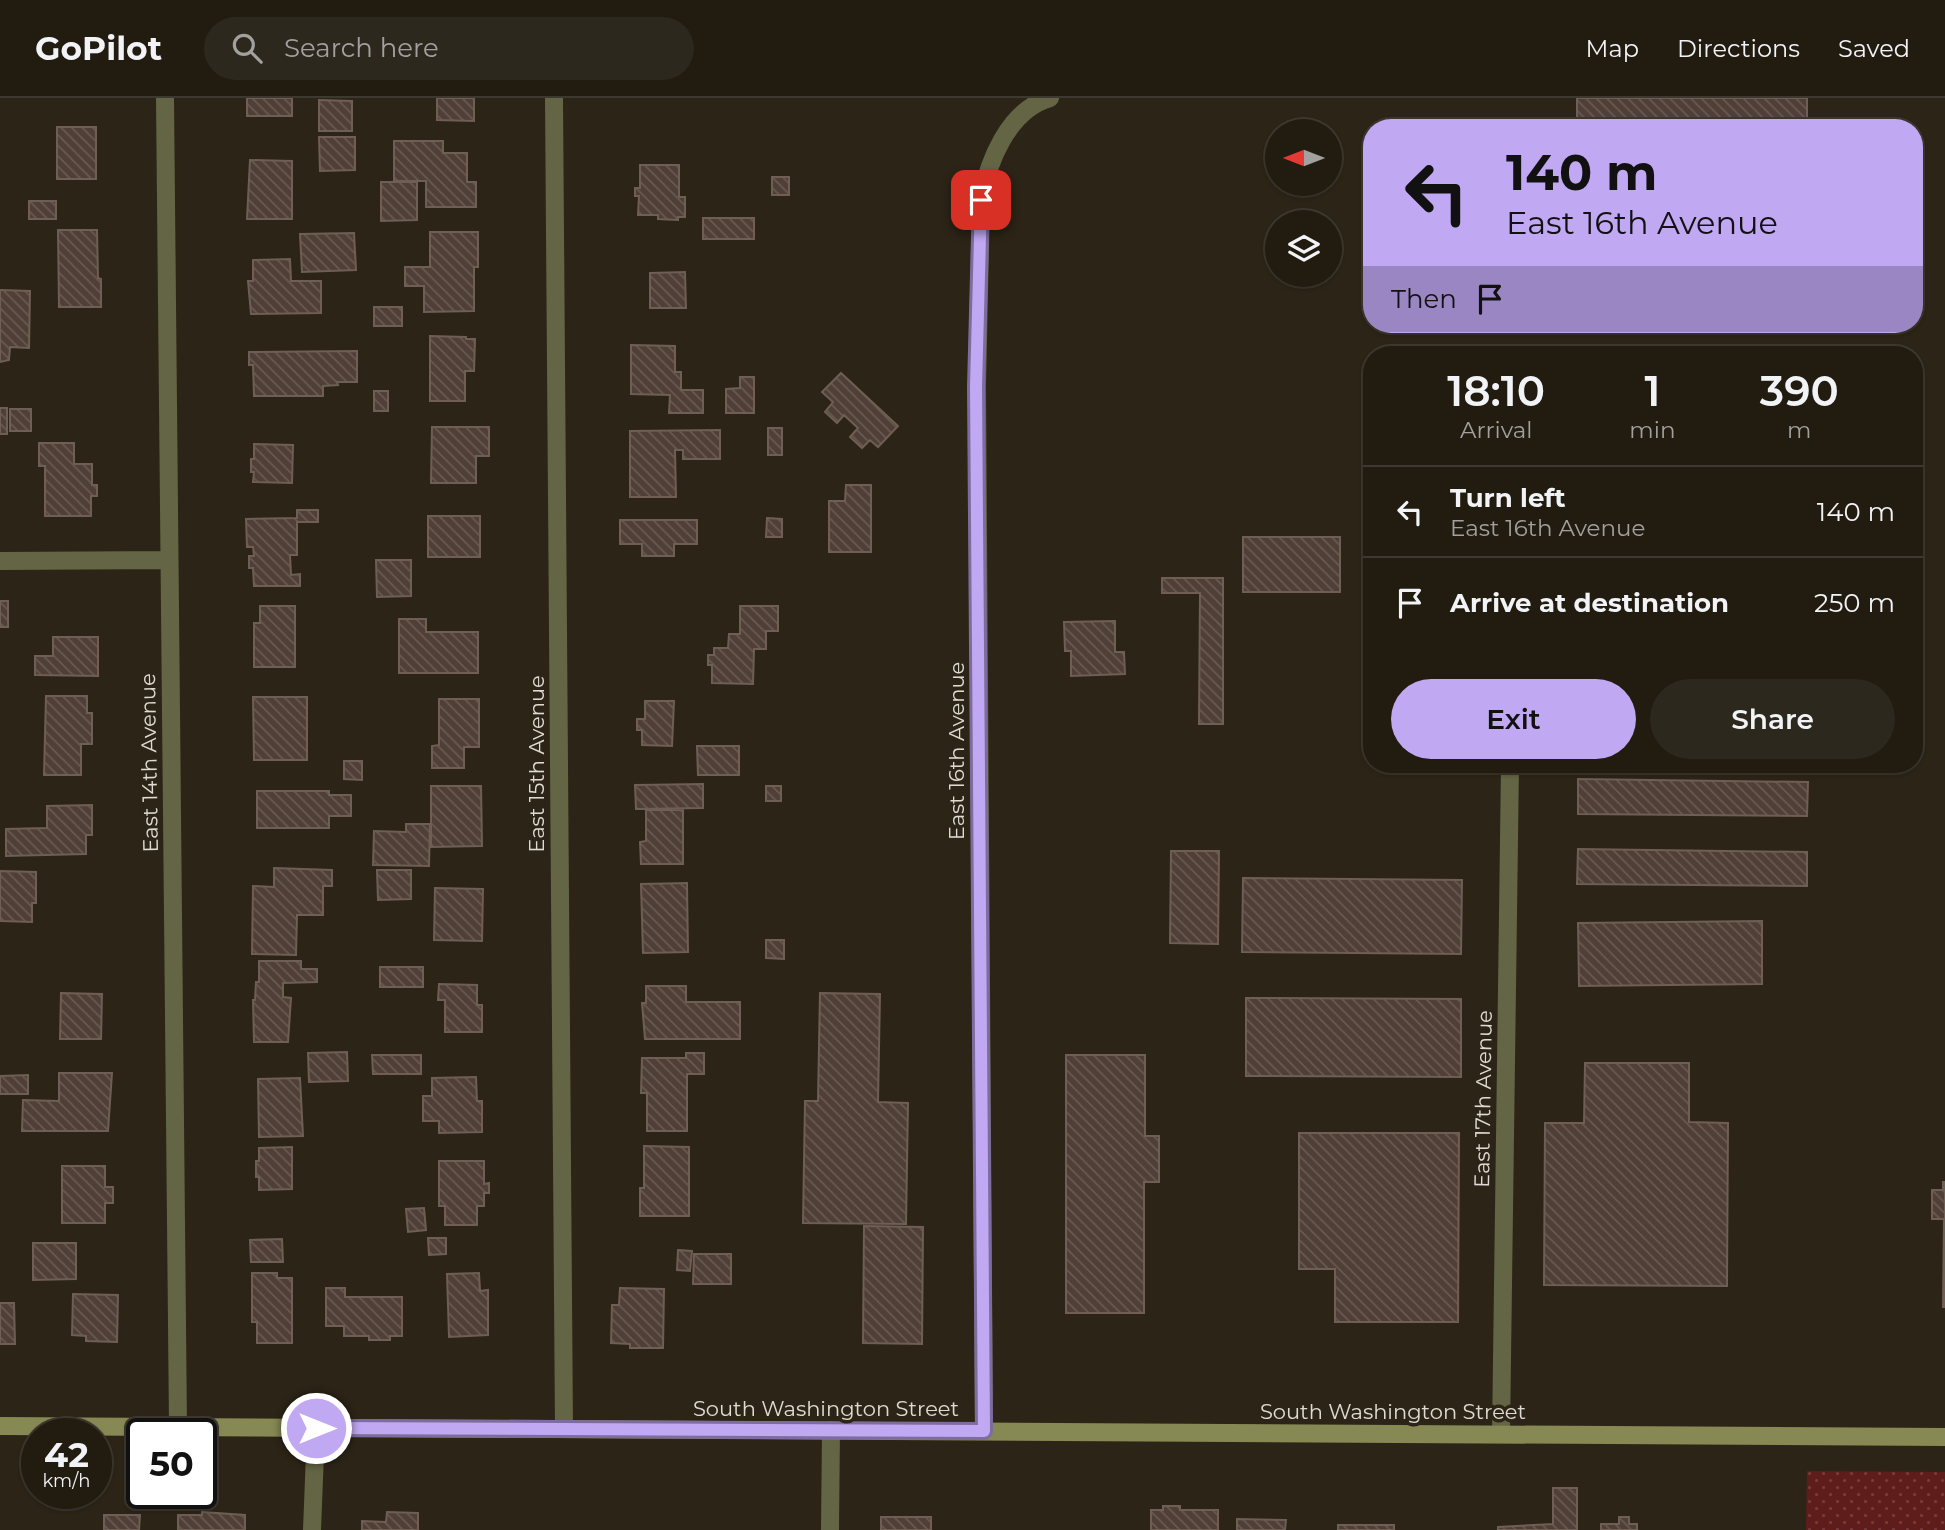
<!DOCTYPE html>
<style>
:root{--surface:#211b10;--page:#2d281e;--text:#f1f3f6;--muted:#a2a19f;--line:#3e3930;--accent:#c1a8f3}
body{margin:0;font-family:Montserrat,sans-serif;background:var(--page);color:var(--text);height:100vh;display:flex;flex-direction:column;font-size:26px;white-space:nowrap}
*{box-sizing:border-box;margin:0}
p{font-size:23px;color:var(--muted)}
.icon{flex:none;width:38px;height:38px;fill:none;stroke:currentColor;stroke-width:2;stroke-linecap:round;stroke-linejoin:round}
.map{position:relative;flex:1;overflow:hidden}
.panel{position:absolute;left:1363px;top:248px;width:560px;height:427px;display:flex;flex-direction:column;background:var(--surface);border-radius:28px;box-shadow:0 2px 5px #0004,0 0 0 2px var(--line)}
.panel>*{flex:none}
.banner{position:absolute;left:1363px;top:21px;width:560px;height:214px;border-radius:28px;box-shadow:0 2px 5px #0004,0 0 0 2px var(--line);background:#c1a8f3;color:#111;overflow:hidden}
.needle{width:46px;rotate:270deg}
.controls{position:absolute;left:1265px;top:21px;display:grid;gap:14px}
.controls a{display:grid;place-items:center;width:77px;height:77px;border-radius:50%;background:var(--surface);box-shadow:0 2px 5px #0004,0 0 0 2px var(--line);font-size:35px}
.speed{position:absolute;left:21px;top:1320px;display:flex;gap:14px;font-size:35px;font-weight:700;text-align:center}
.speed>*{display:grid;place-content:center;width:91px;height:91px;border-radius:50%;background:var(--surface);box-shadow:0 2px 5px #0004,0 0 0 2px var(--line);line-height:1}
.speed small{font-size:18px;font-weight:400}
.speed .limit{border:4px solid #111;border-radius:10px;background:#fff;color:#111}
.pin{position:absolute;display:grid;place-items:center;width:60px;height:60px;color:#fff;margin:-30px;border-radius:14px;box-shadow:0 4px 10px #0006}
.me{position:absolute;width:77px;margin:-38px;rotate:90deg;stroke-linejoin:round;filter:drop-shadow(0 0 5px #0008)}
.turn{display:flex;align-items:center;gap:24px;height:147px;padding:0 28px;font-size:32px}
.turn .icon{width:91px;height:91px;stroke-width:2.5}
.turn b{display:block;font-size:49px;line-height:60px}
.then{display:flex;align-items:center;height:66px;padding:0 28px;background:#0003;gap:14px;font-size:26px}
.eta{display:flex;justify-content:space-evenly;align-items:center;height:119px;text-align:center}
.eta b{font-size:42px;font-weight:600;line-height:49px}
.primary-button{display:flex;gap:14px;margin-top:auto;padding:14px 28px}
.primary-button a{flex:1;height:80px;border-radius:42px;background:var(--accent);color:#111;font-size:28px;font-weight:600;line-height:80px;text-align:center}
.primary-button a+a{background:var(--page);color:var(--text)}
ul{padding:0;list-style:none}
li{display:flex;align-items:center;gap:21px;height:91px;padding:0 28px;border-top:2px solid var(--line)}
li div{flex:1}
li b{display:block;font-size:26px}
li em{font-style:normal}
header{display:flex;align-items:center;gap:42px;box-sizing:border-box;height:98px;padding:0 35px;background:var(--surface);border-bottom:2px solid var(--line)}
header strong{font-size:33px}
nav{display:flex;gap:38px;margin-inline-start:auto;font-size:24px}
.search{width:490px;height:63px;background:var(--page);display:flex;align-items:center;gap:18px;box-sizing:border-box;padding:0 24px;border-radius:38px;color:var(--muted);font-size:26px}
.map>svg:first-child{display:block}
.grass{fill:url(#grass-dots)}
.building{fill:url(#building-back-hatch);stroke:#6e5e53;stroke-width:2}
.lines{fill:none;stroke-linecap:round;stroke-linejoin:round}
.street{stroke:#636544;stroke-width:18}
.secondary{stroke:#868953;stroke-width:18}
.route-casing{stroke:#7d6d9e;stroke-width:18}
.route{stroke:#c1a8f3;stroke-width:12}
.labels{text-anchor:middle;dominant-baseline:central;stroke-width:7;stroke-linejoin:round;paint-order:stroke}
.street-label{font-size:21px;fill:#e0dbd2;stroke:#2c2416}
</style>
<header>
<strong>GoPilot</strong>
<div class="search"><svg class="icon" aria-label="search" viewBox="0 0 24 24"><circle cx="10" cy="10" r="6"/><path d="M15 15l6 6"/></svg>Search here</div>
<nav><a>Map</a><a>Directions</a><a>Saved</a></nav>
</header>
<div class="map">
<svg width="1945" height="1432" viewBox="0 0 1945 1432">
<defs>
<pattern id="grass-dots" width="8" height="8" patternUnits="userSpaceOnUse" patternTransform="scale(1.75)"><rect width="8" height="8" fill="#5e1c1b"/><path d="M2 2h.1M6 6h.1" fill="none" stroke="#753c3b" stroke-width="1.8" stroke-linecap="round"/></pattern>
<pattern id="building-back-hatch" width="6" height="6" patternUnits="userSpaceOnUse" patternTransform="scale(1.75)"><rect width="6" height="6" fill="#4f3f36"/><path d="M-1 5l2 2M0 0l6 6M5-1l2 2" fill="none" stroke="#685a52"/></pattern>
</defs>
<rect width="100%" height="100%" fill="#2c2416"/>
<path class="grass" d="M1807,1373L1945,1374V1432H1806Z"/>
<path class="building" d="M247,0H292V18H247Z
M437,0H474V23L437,22Z
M1577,0H1807V30H1577Z
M319,2L352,3V33H319Z
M57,29H96V81H57Z
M319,39H355V72L320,73Z
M394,43H443V55H467V84H476V109H426V83H394Z
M250,62L292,63V121H247Z
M640,67H679V99H685V119H678V122L658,121V117H638L639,98H635V90H640Z
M772,79H789V97H772Z
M381,84H417V122L381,123Z
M29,103H56V121H29Z
M703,120H754V141H703Z
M58,132H97L98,180L101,181V209H59Z
M430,134H478V169H474V213L424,214V188H405V169H430Z
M354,135L356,172L302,174L300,136Z
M290,161L291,183H321V215L251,216L248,183H253V162Z
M685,174L686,210H650V175Z
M0,192L30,193L29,250L10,249L9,262L0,264Z
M374,209H402V228H374Z
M1575,226H1806V236L1575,234Z
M430,238L466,239V241H475L474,273H465V303H430Z
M631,247L675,248V274H681V292H703V315H669L670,297L631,296Z
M357,253V284H337L338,287L323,288V298H254L253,267H249V254Z
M841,275L898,328L878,349L870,342L862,350L850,339L858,330L844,317L837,325L825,314L833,304L822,294Z
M740,279H754V315H726V291L740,290Z
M374,293H388V313H374Z
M0,310H7V336H0Z
M10,311H31V333H10Z
M432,329H489V358H476V385H431Z
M768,330H782V357H768Z
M720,332V361H683V352H675L676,399H630V333Z
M39,345H74V366H92V387H97V398H91V418H45V368H39Z
M254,346L293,347L292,385L253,384L254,374H251V361H254Z
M846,387H871V454H829V403H845Z
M297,412H318V424H297V457H290L291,477L300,476V488H254L253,470H249V458H254L253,449H247L246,421L297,420Z
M428,418H480V459H428Z
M767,420L782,421V439H766Z
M620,422H697V446H674V458H642V446H620Z
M1243,439H1340V494H1243Z
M376,462H411V498L377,499Z
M1162,480H1223V626H1199L1200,495H1162Z
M0,503H8V529H0Z
M260,508H295V569H254V525H260Z
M740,508H778V533H766V551H754L753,586L712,585V567H708V557H714V550H728L729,536H740Z
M399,521H426V534H478V575H399Z
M1115,523V554H1124L1125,576L1071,578V553H1065L1064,524Z
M53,539H98V578L35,577V558H53Z
M46,598H87V615H92V646H81V677H44Z
M253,599H307V662H254Z
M439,601H479V649H464V670H432V648L439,647Z
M645,603H674L672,648L642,647V632H637V621H645Z
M697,648H739V677H698Z
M344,663H362V682L344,681Z
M1578,681L1808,684L1807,718L1578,716Z
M703,686V710L636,711L635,687Z
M431,688H481L482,748L431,749Z
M766,688H781V703H766Z
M257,693H329V697H351V718H329V730H257Z
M92,707V737H86V756L6,758V731L47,730V708Z
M646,712H683V766H641L640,744L646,743Z
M406,726H430L429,768L373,767L374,733L406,734Z
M1578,751L1807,754V788L1577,786Z
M1171,753H1219L1218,846L1170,845Z
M274,770L332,772V788H323V817H297L296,857L252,856L253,788L274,789Z
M377,772H411V801L378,802Z
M0,773L36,774V805H32V824L0,823Z
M1243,780L1462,782L1461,856L1242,854Z
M687,785L688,854L643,855L641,786Z
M435,790L483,791L482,843L434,842Z
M1762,823V886L1579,888L1578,825Z
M766,842H784V861L766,860Z
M259,863H301V871H317V884L283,885V899L291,900L288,944H254L253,902H255L256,884H259Z
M380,869H423V889H380Z
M439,886L477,887V907H482V934H445V902H438Z
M646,888H686V904H740V941H645L642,905H646Z
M61,895L102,896L101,941H60Z
M820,895L880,896L878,1004L908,1005L906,1126L803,1125L805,1003H818Z
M1246,900L1461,901V979L1246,978Z
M347,954L348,983L309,984L308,955Z
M686,955H704V976H687V1033H647V995H641L642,960H686Z
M372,957H421V976H373Z
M1066,957H1145V1038H1159V1084H1144V1215H1066Z
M1585,965H1689V1024L1728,1025L1727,1188L1544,1187L1545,1025H1584Z
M59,975H112L108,1033H22L23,1002L59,1003Z
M28,977V996H0V978Z
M476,979L477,1003H482V1034L439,1035V1023H423V998H432V980Z
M300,980L303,1038L259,1039L258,981Z
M1299,1035H1459L1458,1224H1335V1171H1299Z
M644,1048L689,1049V1118H640V1090H644Z
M292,1049V1091L259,1092V1079H256V1063H259V1050Z
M439,1063H484V1086L489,1085V1095H484V1108H477V1127H445V1108H439Z
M62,1068H105V1089H113V1105H105V1125H62Z
M1943,1084H1945V1209H1943L1944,1121H1932V1092H1943Z
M424,1110L426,1132L408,1134L406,1111Z
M864,1128L923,1129L922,1246L863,1245Z
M428,1140H446V1156L429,1157Z
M282,1141L283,1164H251L250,1142Z
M33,1145H76V1181L33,1182Z
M678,1152L692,1153L690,1173L677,1172Z
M694,1156H731V1186H693Z
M252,1175H277V1180H292V1245H257V1224H252Z
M479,1175L480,1193L488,1192V1237L449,1239L447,1176Z
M326,1190H345V1199H402V1238H390V1242H369V1238H344V1228H326Z
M620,1190L664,1191L663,1250H630V1246L611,1245L612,1207H619Z
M73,1196L118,1197L117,1244L86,1243V1238L72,1237Z
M0,1205H14L15,1246H0Z
M1553,1390H1577V1432H1498V1429L1553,1426Z
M1163,1408H1180V1412H1218V1432H1151V1412H1163Z
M202,1414L245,1417V1432H178V1417H202Z
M387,1414L418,1415V1432H362V1423L386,1424Z
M104,1417H140L139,1432H104Z
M881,1419H931V1432H881Z
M1619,1419H1629V1426H1637V1432H1601V1426H1619Z
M1237,1421L1286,1422L1285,1432H1237Z
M1338,1427H1394V1432H1338Z"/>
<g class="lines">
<path class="street" d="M165,0L178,1329
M554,0L564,1331
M0,463L169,462
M984,1333L977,289L981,102C988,64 1008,12 1050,0
M1501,1336L1510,667
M312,1432L316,1330
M830,1432L831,1332"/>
<path class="secondary" d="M0,1328L1945,1339"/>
</g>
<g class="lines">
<defs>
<path id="route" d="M316,1330L984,1333L976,289L981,102"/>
</defs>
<use href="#route" class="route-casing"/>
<use href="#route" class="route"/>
</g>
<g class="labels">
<g class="street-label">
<text transform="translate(956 653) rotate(-90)">East 16th Avenue</text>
<text transform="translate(149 665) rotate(-91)">East 14th Avenue</text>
<text transform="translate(536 666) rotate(-90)">East 15th Avenue</text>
<text transform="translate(1483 1001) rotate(-89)">East 17th Avenue</text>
<text x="826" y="1310">South Washington Street</text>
<text x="1393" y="1313">South Washington Street</text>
</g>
</g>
</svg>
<div class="controls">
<a><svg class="needle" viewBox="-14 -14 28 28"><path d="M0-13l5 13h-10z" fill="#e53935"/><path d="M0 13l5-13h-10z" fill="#a2a19f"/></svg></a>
<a><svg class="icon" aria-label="layers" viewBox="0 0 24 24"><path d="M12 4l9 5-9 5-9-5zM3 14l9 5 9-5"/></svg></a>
</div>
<div class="speed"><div>42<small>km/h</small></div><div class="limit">50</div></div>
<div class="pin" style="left:981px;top:102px;background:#d93025"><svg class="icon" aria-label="arrive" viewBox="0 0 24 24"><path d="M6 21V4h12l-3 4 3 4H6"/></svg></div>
<svg class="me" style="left:316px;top:1330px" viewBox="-20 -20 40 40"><circle r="17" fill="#c1a8f3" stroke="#fff" stroke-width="3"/><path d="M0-11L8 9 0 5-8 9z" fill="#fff"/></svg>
<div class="banner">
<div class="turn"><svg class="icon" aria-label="left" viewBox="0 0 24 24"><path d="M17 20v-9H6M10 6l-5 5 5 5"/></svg><div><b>140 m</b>East 16th Avenue</div></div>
<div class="then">Then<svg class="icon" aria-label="arrive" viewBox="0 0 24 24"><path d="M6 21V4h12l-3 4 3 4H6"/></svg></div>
</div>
<section class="panel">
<div class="eta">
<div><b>18:10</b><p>Arrival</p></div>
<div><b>1</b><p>min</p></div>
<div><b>390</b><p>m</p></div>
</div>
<ul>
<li><svg class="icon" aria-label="left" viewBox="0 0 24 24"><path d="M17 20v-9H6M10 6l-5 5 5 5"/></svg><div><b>Turn left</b><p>East 16th Avenue</p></div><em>140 m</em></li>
<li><svg class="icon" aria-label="arrive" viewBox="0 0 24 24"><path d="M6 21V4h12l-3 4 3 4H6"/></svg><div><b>Arrive at destination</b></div><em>250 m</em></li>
</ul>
<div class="primary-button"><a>Exit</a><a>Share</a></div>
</section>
</div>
